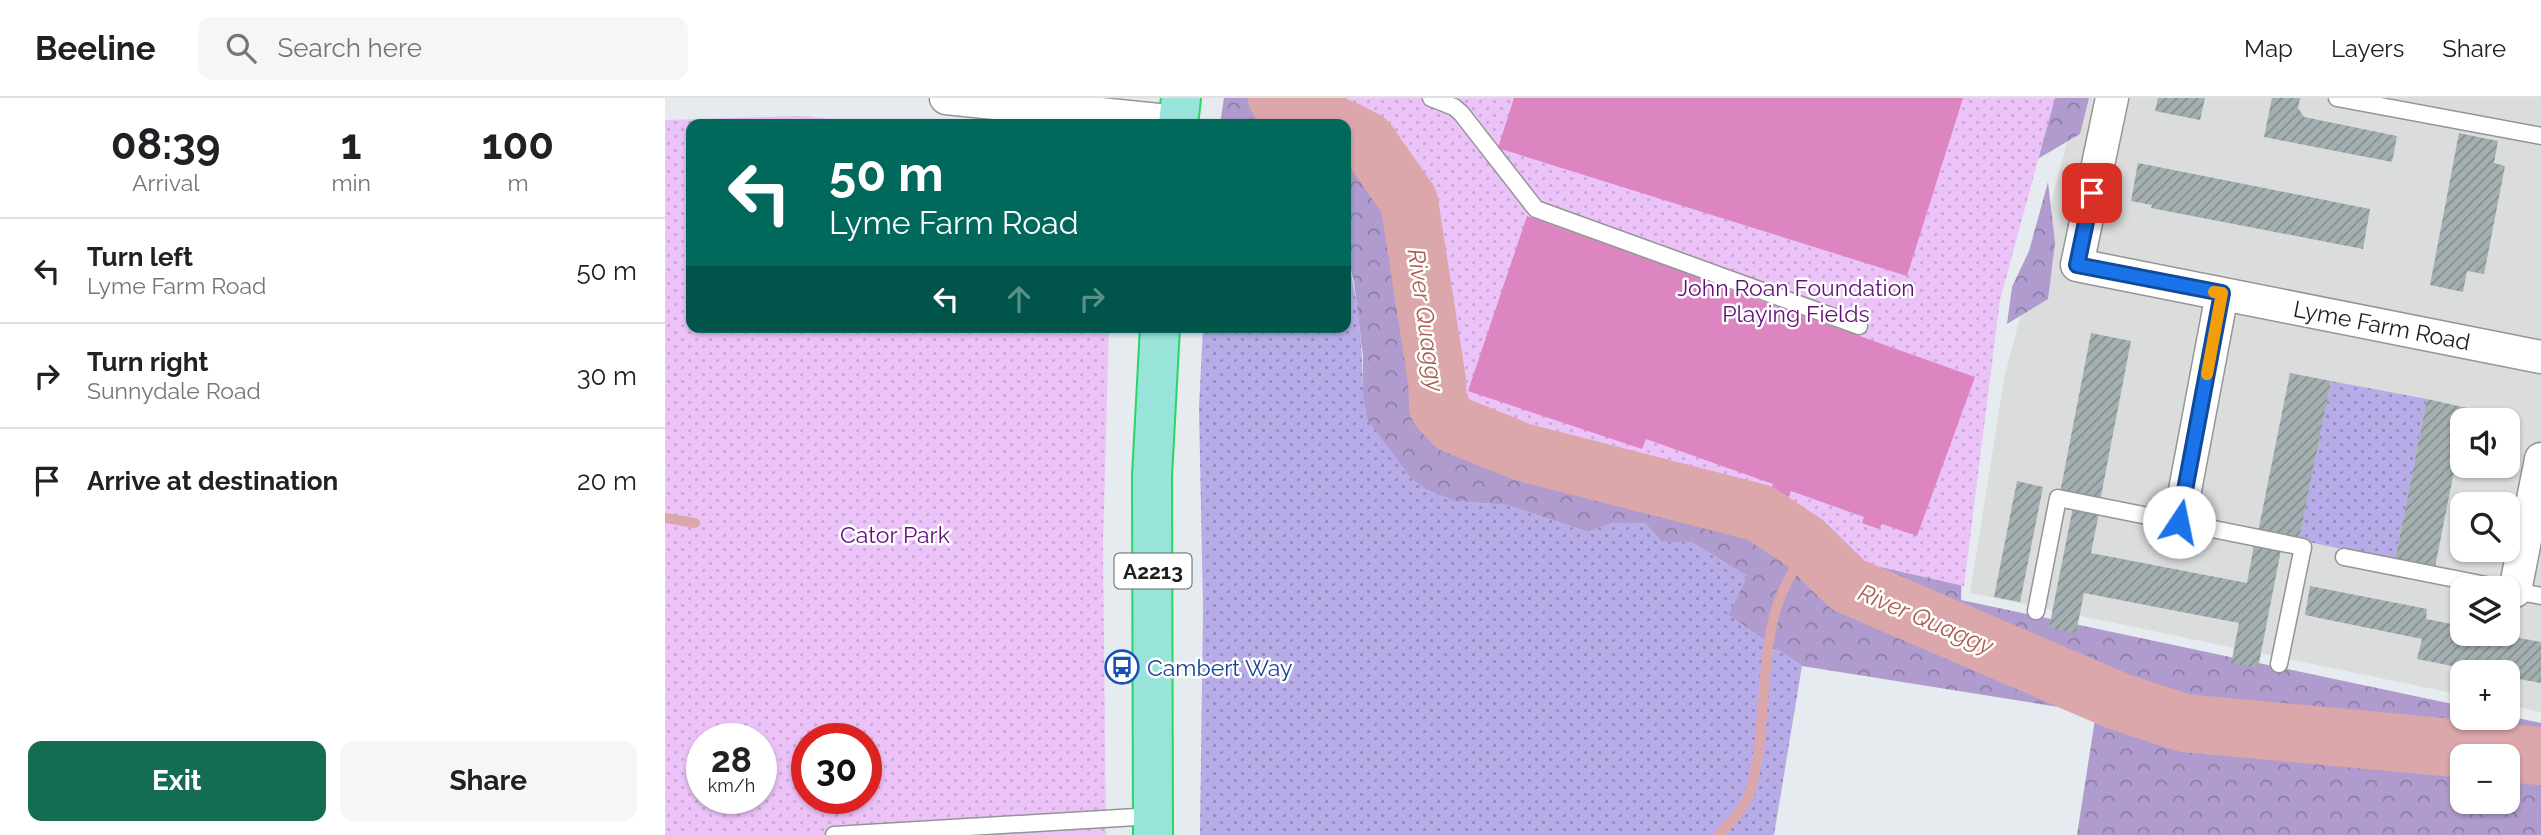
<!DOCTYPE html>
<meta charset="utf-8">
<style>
:root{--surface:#fff;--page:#f6f6f6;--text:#202124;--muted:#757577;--line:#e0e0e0;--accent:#146c52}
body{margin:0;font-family:Raleway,sans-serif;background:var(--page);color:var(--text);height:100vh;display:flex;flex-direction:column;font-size:26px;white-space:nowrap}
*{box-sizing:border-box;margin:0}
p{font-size:23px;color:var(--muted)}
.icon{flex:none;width:38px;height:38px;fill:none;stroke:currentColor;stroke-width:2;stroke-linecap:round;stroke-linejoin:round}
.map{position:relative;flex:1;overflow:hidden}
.drawer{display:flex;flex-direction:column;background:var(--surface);width:665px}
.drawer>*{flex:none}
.hud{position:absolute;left:21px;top:21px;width:665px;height:214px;border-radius:14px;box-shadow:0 2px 5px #0004;background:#00695c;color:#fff;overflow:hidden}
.controls{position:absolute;left:1785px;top:310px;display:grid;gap:14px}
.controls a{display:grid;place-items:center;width:70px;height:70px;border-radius:14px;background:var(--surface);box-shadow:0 2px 5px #0004;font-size:35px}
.speed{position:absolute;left:21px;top:625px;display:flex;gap:14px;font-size:35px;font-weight:700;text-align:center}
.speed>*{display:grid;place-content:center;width:91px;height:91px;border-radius:50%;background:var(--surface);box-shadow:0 2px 5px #0004;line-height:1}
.speed small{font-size:18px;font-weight:400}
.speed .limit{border:10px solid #d22;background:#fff;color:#111}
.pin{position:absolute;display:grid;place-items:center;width:60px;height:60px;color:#fff;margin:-30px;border-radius:14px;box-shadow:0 4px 10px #0006}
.me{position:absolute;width:77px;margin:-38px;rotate:11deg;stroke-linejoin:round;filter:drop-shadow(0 0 5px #0008)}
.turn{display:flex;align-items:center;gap:24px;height:147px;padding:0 28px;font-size:32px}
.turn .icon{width:91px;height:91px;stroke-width:2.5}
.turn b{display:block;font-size:49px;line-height:60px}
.lanes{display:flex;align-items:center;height:66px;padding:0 28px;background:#0003;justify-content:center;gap:35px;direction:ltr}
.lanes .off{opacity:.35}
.eta{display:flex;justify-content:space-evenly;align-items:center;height:119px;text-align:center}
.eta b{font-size:42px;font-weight:700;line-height:49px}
.primary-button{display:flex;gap:14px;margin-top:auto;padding:14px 28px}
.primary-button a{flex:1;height:80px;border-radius:14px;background:var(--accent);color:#fff;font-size:28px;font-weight:700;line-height:80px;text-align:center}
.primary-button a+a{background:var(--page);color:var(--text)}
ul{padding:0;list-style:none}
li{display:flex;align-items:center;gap:21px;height:105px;padding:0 28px;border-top:2px solid var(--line)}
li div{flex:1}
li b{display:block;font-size:26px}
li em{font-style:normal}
header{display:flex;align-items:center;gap:42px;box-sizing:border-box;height:98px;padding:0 35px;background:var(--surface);border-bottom:2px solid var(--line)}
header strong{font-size:33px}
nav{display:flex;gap:38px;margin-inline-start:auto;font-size:24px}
.search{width:490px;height:63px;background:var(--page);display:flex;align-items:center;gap:18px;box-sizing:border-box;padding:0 24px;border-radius:14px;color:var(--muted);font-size:26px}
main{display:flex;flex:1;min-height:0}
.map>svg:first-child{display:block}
.residential{fill:#dbdcdc;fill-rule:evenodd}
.grass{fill:url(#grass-dots)}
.forest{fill:url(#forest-crowns);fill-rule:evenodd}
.park{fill:url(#park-dots);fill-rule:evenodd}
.pitch{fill:#dc85c1}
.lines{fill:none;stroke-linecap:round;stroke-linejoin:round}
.stream{stroke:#dba7ab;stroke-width:10}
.river{stroke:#dba7ab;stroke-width:58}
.building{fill:url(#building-hatch)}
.service-casing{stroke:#959595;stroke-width:19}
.minor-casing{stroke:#959595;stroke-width:35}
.trunk-casing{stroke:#2ad565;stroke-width:42}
.service{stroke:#fff;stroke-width:16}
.minor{stroke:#fff;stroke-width:32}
.trunk{stroke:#98e3da;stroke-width:38}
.route-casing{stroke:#114b97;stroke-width:18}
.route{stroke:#1a73e8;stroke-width:12}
.slow{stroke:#f59e0b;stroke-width:12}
.labels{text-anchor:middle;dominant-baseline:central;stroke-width:5;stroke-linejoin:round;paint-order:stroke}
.shield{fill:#fff;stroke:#626262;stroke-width:2}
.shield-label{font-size:21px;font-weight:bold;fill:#1e1e1e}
.park-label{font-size:23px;fill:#620f7a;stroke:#fff}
.street-label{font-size:23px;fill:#1e1e1e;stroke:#fff}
.transit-label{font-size:23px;fill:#164399;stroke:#fff;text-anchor:start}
.water-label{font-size:24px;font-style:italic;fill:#ab5f4e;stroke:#fff}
</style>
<header>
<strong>Beeline</strong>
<div class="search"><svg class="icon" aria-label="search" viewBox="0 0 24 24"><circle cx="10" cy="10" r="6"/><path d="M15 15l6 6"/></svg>Search here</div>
<nav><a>Map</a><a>Layers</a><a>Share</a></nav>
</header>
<main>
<section class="drawer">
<div class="eta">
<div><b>08:39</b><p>Arrival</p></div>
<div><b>1</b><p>min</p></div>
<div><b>100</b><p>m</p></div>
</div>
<ul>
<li><svg class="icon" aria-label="left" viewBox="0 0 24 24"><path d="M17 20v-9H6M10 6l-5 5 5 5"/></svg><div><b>Turn left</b><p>Lyme Farm Road</p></div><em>50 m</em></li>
<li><svg class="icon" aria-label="right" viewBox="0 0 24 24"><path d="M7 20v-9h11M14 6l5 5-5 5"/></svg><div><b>Turn right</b><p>Sunnydale Road</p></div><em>30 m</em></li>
<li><svg class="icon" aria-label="arrive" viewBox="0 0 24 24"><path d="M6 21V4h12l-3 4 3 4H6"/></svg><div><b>Arrive at destination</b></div><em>20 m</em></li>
</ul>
<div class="primary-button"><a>Exit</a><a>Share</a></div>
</section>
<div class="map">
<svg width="1876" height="737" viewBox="0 0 1876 737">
<defs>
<pattern id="grass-dots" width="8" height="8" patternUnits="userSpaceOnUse" patternTransform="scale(1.75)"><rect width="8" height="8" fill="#b8ace8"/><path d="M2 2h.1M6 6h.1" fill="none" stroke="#958bbb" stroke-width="1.8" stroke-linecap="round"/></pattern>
<pattern id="forest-crowns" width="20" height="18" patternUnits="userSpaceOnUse" patternTransform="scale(1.75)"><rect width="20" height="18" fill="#af9bcd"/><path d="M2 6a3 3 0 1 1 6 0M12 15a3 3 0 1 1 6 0" fill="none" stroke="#8e7ea6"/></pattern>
<pattern id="park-dots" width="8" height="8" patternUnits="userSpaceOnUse" patternTransform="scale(1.75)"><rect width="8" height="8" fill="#ecc3f8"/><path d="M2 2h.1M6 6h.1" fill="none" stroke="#caa7d4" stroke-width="1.8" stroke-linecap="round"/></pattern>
<pattern id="building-hatch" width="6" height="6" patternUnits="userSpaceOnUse" patternTransform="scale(1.75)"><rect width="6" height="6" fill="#a4afb1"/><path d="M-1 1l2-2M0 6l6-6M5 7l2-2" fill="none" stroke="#858e8f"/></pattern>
</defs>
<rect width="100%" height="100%" fill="#e5ebef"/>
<path class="residential" d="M1414,0H1876V614L1843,607V574H1797V597L1305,495L1340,276ZM1797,322H1843V368H1797ZM1797,406H1843V452H1797ZM1797,490H1843V536H1797Z"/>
<path class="grass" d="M681,154C693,200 698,248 698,295L791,403L842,407L923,434L948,425H980L997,444H1026L1082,478L1065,517L1137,568L1109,737H535L538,510L534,309L538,229H681Z
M1666,283L1762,301L1730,462L1634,442Z"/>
<path class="forest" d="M559,0H704L1297,468L1296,502L1797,608V620L1843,618L1876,625V737H1412L1431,615L1137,568L1064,517L1082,478L1026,444H997L980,425H948L923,434L842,407L791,403L761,391L746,380L702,321L698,295V258L689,184L681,154V26H555ZM1797,658H1843V704H1797Z
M1384,0H1424L1415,36L1354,72Z
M1383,84L1390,145L1383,201L1342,226L1347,189L1364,153Z"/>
<path class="park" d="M659,0H1390L1335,202L1299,488L1197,465L1114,407L794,311L754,94L704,25Z
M137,18L219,26H26V229H444L438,446L441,737H0V22ZM37,640H96V700H37ZM142,640H201V700H142Z"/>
<path class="pitch" d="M849,0H1298L1242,178L833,50Z
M862,118L1019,174L1021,171L1036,176L1034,181L1310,279L1252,438L1217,426L1214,431L1197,425L1199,419L1126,393L1124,399L1106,393L1108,386L981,341L977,351L803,293Z"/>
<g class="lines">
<path class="stream" d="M0,420L30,425
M1054,737C1066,724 1080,711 1085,693C1101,643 1095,580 1107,527C1113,498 1126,473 1144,450"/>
<path class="river" d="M612,0L668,26
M681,32L702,43L744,103L772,283L773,309L788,326L857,354L1095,415L1140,445L1183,487L1455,604L1519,625L1876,658"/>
</g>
<path class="building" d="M1493,0H1540L1535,22L1490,13Z
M1607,0H1635L1633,10L1639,19L1732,38L1727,64L1599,39Z
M1794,35L1833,43L1829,65L1840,68L1819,176L1802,173L1798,194L1765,187Z
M1473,65L1705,111L1698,151L1486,110L1487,107L1466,103Z
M1426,235L1466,243L1435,403L1395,395Z
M1625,275L1666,283L1634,442L1593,434Z
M1762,301L1802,310L1799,322H1797V333L1770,469L1730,462Z
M1352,383L1378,389L1355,504L1329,499Z
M1408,409L1434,415L1426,455L1582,485L1589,447L1616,452L1593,570L1566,566L1574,525L1522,515L1419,495L1411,535L1384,530Z
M1645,488L1762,511L1761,521L1797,528V536H1833L1876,544V585L1843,579V574H1818L1752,561L1757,541L1640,517Z"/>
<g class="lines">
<defs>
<path id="service" d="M766,0L789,9L796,15L871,111L1194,228
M1672,0L1876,38
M1679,459L1836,490
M1845,492L1876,498
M1371,513L1393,400L1638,449L1614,566
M169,737L488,718"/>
<path id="minor" d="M281,0L513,24
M1447,0L1412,167L1876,259
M1514,424L1557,196
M1850,493L1876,361"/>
<path id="trunk" d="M513,26L516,0
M488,737L487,378L495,229"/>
</defs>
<use href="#service" class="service-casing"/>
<use href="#minor" class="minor-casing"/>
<use href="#trunk" class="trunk-casing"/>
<use href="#service" class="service"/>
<use href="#minor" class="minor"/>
<use href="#trunk" class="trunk"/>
</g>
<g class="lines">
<defs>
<path id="route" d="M1427,95L1412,167L1557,195L1514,424"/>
</defs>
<use href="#route" class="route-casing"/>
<use href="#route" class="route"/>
<path class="slow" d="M1542,276L1557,195L1549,194"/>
</g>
<defs>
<symbol id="bus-ring" viewBox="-11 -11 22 22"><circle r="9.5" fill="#fff" stroke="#1a4fb4" stroke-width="1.5"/><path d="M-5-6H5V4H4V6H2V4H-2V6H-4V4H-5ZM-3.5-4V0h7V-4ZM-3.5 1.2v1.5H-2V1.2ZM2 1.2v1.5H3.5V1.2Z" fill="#1a4fb4"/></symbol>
</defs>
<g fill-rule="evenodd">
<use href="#bus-ring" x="438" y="550" width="38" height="38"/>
</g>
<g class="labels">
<rect class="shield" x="449.5" y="455.5" width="77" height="35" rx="5"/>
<g class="shield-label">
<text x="488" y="473">A2213</text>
</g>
<g class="park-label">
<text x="1131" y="189">John Roan Foundation<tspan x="1131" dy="26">Playing Fields</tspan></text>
<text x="230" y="436">Cator Park</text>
</g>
<g class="street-label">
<text transform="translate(1717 227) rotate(11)">Lyme Farm Road</text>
</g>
<g class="transit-label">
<text x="482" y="569">Cambert Way</text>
</g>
<g class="water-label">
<text transform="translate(761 222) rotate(82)">River Quaggy</text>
<text transform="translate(1261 521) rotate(23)">River Quaggy</text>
</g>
</g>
</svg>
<div class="controls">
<a><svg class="icon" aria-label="sound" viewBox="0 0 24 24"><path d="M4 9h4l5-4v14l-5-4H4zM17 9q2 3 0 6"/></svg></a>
<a><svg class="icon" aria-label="search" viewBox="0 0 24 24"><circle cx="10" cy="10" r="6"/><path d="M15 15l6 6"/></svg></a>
<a><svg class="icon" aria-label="layers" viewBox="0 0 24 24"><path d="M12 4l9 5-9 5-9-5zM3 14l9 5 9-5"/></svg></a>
<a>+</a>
<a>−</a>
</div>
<div class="speed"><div>28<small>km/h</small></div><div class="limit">30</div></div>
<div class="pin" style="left:1427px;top:95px;background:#d93025"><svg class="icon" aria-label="arrive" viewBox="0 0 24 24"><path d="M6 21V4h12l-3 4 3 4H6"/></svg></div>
<svg class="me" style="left:1514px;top:424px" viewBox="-20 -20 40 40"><circle r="19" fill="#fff"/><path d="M0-13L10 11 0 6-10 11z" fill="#1a73e8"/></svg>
<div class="hud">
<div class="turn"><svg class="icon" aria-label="left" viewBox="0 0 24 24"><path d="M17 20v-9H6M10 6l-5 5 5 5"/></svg><div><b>50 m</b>Lyme Farm Road</div></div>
<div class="lanes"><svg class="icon" aria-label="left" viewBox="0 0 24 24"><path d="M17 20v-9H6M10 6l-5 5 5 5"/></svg><svg class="icon off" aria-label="ahead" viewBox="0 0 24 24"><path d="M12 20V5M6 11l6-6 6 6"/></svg><svg class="icon off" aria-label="right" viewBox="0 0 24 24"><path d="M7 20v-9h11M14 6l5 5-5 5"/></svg></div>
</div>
</div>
</main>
